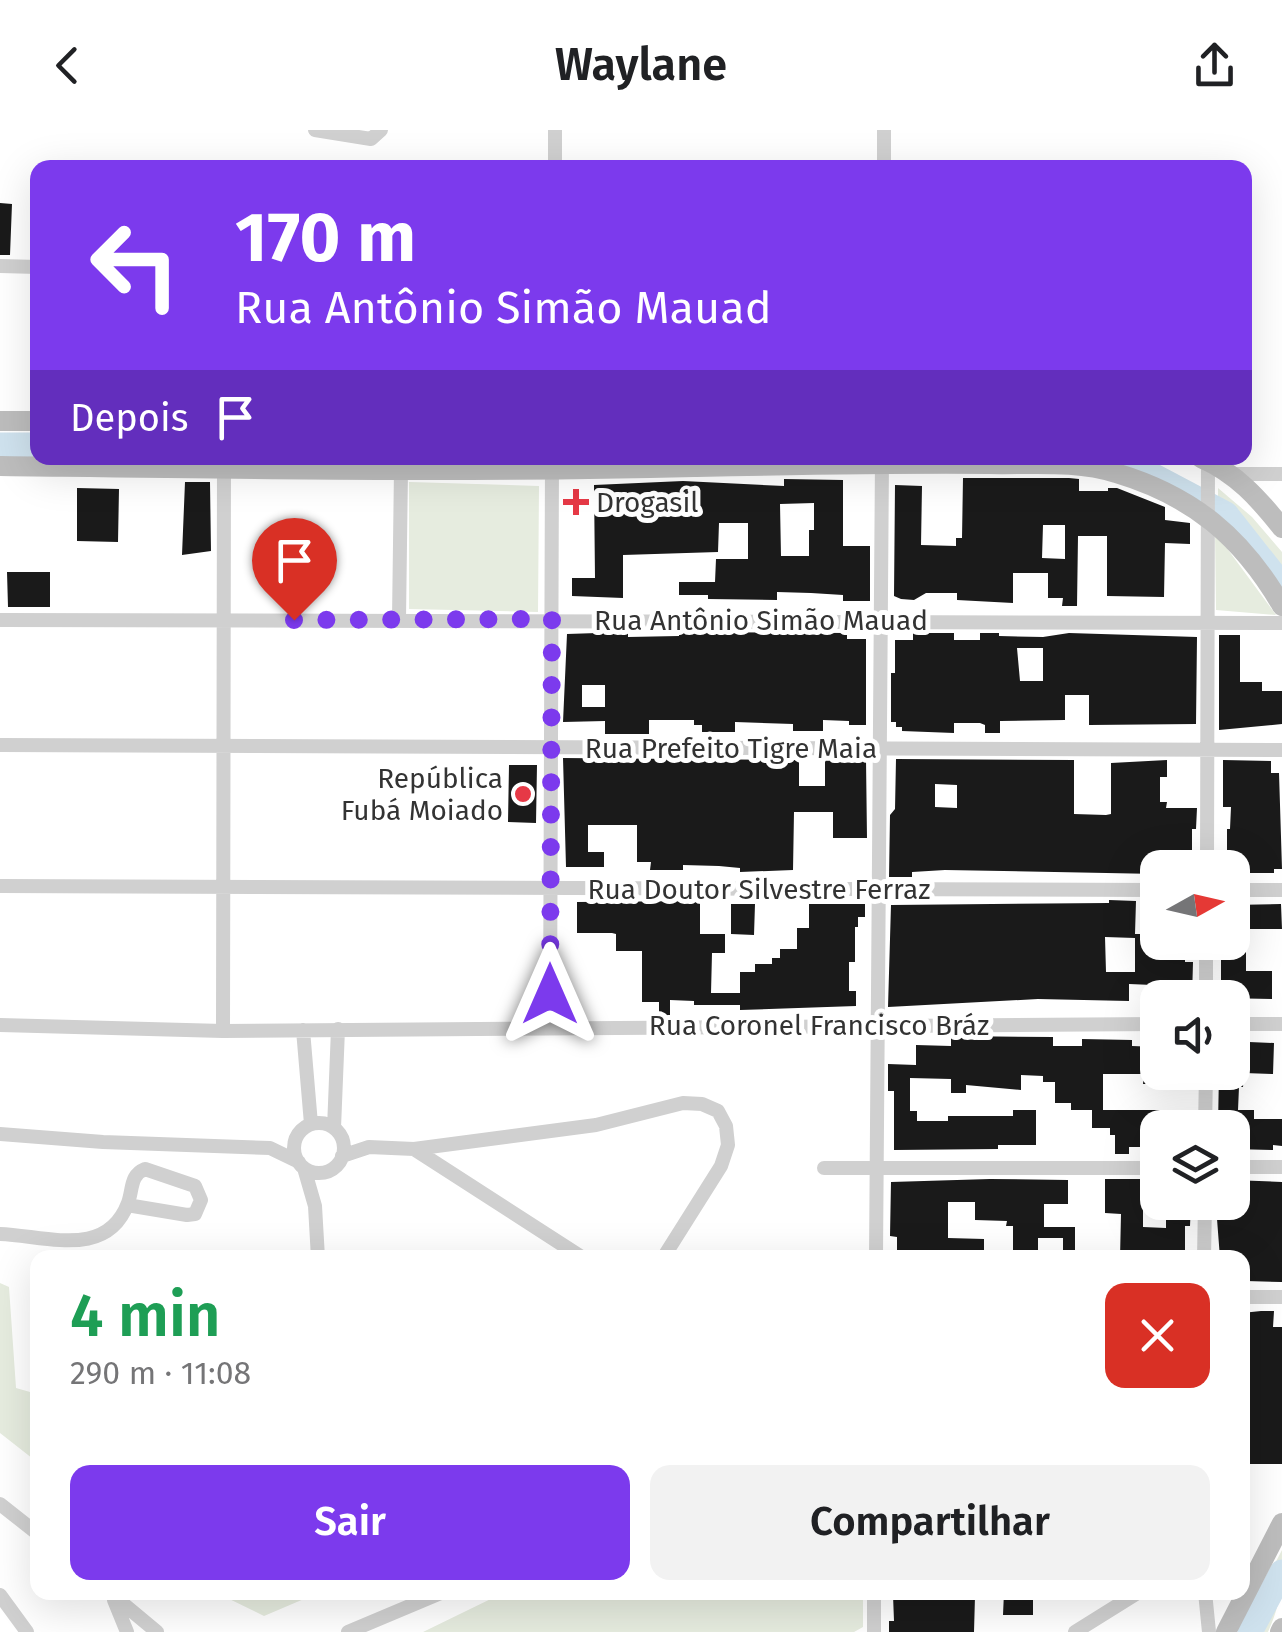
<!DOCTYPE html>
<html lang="pt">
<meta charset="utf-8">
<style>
:root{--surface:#fff;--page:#f2f2f2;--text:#202124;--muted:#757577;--accent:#7c3aed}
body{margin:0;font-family:"Fira Sans",sans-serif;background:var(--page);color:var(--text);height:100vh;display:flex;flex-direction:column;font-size:38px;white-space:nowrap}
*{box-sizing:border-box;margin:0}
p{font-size:32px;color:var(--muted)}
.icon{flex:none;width:55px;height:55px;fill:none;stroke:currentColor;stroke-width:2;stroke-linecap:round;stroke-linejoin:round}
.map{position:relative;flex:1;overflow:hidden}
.drawer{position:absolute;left:30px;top:1120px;width:1220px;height:350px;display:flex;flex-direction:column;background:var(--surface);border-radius:20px;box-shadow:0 10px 40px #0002}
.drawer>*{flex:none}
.hud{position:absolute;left:30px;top:30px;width:1222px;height:305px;border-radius:20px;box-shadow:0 10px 40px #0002;background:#7c3aed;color:#fff;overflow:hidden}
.needle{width:65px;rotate:82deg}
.fabs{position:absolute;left:1140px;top:720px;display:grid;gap:20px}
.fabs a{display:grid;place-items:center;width:110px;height:110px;border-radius:20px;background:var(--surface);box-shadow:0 10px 40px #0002;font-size:50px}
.pin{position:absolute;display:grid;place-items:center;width:85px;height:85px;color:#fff;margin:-102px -42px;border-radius:50% 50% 50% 0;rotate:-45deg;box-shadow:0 0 10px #0007}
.pin .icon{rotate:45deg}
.me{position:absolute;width:110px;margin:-55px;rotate:0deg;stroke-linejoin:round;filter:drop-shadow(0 0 8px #0008)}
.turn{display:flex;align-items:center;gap:35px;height:210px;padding:0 40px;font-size:45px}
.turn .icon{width:130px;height:130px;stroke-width:2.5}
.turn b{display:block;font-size:70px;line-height:85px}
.then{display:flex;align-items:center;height:95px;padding:0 40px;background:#0003;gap:20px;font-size:38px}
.round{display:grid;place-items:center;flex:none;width:105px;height:105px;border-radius:20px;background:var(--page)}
.headline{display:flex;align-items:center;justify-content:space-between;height:170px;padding:0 40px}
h1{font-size:60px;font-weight:600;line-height:75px;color:#1e9e55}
.action{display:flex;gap:20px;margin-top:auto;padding:20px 40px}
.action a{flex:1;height:115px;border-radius:20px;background:var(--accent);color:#fff;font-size:40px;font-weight:600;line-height:115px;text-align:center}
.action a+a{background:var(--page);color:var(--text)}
header{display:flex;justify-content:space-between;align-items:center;height:130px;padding:0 40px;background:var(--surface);font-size:45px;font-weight:600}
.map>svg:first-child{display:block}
.green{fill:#e6ecdf}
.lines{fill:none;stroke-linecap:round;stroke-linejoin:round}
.river{stroke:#cfe2ee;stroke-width:25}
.building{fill:#1a1a1a;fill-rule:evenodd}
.minor{stroke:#d0d0d0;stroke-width:14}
.secondary{stroke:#bdbdbd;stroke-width:20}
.route{stroke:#7c3aed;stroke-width:18;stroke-dasharray:0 32.4}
.poi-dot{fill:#e63946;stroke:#fff;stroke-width:4}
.labels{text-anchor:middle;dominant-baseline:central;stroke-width:10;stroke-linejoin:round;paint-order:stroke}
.poi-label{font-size:28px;fill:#333;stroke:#fff;text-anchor:start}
.street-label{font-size:28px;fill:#333;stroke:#fff}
</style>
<header><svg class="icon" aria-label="back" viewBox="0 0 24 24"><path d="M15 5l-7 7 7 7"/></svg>Waylane<svg class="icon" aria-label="share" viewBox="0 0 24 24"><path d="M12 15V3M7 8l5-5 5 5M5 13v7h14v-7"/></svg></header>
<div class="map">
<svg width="1282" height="1502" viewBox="0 0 1282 1502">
<rect width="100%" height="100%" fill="#fff"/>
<path class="green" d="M409,352L539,356L538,482L409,479Z
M1218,358L1252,387L1282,422V461L1218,383Z
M1215,402L1276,485L1216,480Z
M0,1153L9,1157L16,1258L37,1264V1332L0,1303Z
M1282,1420C1282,1454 1282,1471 1268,1502H1239Z
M217,1463V1462L318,1463L264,1486Z
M503,1463H863V1497L854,1502H423Z"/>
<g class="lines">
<path class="river" d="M0,315H38
M1103,328L1122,329L1226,384L1282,455
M1250,1502L1282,1442"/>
</g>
<path class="building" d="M0,73L12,74L10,125H0Z
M963,348H1069L1079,349V361H1108V358H1117L1165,377V390L1190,393V414L1165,413L1164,467L1107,466V406H1078L1077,476H1062L1063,468H1048V443H1013V473L957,470V463H926L914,470L901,469L894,466L895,355L922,356L921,415L956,416V408H962ZM1043,395H1065V429L1042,428Z
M784,349L843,350V416H870V471H843V465L811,463L777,462V470L708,469V465H679V452H715L716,429H748V393H719L718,422L623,425V468L572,466V448H595L594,355L683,351L784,356ZM814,373V400H809V426H781L780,374Z
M185,352H210L211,421L182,425Z
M77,358L119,359L118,412L77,411Z
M7,442H50V477H8Z
M628,502V507L679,506V502L847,503V509H866V595H849V591L823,590V601H793V594L735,592V602H702V595H694V590H649V604H605V591L563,592L567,504ZM582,555H605V577H582Z
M913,503H954V510H980V503H999V506L1043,507L1069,503L1197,507L1196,594L1089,595V565H1065V590L1000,591V603H985V595L980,593H954V603L902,601V597H896V592H891V543H895V510H913ZM1017,518H1043V551H1020Z
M1219,505H1240V552H1262V561H1282V594L1219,600Z
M563,628L799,630V656H825V629H866L867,708H833V682H794L793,740L740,742V738L719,736L683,735V740H650L651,732H637V695H588V722H604V737H566Z
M896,629L1074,630V684L1106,685L1111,684V633L1167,630V647H1160V672H1167L1166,678H1197L1196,699H1192V738H1158V744L945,740L912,742V747H889L890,685L895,679ZM935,654L957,655V678L935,677Z
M1223,630L1271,631V643H1279L1282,739H1274V743H1232V738H1227V699H1230L1231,677H1223Z
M509,635H537L536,693L508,692Z
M1109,770L1136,771L1135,804H1155V812H1185V832H1193L1192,868H1153V855L1129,854V871L1038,869L888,877L891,775L1109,773ZM1105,807L1135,808V842H1106Z
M700,771V804H725V823H712L711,863H740V842H755V834H772V828H780V819H797V798H809V774H865V787H858V797H855V832H849V861H856V876L740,880V875H694V871L670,870V887H659V872H642V821H616V804L612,803H577V772Z
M731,774H755L754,805L731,804Z
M1281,774L1282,799H1246V841H1272V869L1221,868V814H1232V775Z
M1232,905H1249V912L1274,913L1273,944L1244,943L1243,957H1239L1238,980H1254V989H1282V1016L1273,1015V1020L1232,1019V998L1218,996L1219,942H1232Z
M951,906L1053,907V916H1082V909L1132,910V916L1158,917V942H1170V954H1143L1144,944H1103V980H1174V998H1158V1017H1129V1024H1115V1005H1110V998H1092V980H1071V973H1055V952H1043V946L1021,945V960L966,955V963H951V949L910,948V981H917V991H948V986H1013V980H1036V1015H998V1019L894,1020V961H888V934L916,935V915L951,916Z
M990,1049L1068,1050V1074H1044V1097H1075V1128H1063V1108H1038V1128H1013V1096H1006L1007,1091L975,1090V1072H948V1108L984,1109V1128H897V1107L890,1106L891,1052Z
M1105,1049H1158V1075H1143V1097L1166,1098V1072H1191L1190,1096H1185V1128H1120L1121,1084L1105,1083Z
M1232,1050L1282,1052V1152L1246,1151L1242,1148V1128H1220L1216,1076L1232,1072Z
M1261,1181H1274L1273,1197H1282V1334H1242V1183Z
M1004,1462H1033V1485H1003Z
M946,1463L947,1466H975L974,1502H889V1491H894L893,1465Z"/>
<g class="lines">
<path class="minor" d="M315,0L371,9L381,0
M555,0V38
M884,38V0
M0,136L38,137
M1231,344H1282
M399,489L401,339
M0,490L1282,493
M0,615L1282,620
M1207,738L1208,328
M0,756L1158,760
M1232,760H1282
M1206,868V812
M1232,894H1282
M0,895L223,901L1158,894
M550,896L552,328
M303,900L311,994
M223,901L224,328
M294 1018a25 25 0 1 1 50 0a25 25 0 1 1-50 0Z
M334,998L338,899
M1205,998L1206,942
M0,1004L103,1012L270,1018L299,1032
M414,1019L583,1128
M342,1026L369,1017L414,1019L596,995L683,973L702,974L718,981L726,996L728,1015L721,1036L663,1128
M1232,1037H1282
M304,1038L315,1076L318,1128
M824,1038H1158
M0,1104C47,1106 107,1129 128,1073C133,1059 130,1045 145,1039L195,1056L201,1070L195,1084L187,1085L127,1075
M876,1128L882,328
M1204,1128L1205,1072
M1242,1167H1282
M0,1374L38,1404
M109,1462L157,1502
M1205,1462L1209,1502
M0,1465L27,1502
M114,1470L127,1502
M348,1502L443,1462
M874,1502V1462
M1075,1502L1139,1462"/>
<path class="secondary" d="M0,291H38
M1201,328C1236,343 1259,369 1282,398
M0,336C231,339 463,343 694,337C793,335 891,333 989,334C1030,335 1077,330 1116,343C1193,366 1242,407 1282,476
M1226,1502L1282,1393
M1280,1502L1282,1498"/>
</g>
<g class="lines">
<path class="route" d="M294,490L552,489L550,864"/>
</g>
<g class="poi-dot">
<path d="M571 357h10v10h10v10h-10v10h-10v-10h-10v-10h10z"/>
<circle cx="523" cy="664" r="10"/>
</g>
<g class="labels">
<g class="poi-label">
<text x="596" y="372">Drogasil</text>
<text x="503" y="648" text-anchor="end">República<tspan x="503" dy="32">Fubá Moiado</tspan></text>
</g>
<g class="street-label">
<text x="761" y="490">Rua Antônio Simão Mauad</text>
<text x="731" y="618">Rua Prefeito Tigre Maia</text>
<text x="759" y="759">Rua Doutor Silvestre Ferraz</text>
<text x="819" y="895">Rua Coronel Francisco Bráz</text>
</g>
</g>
</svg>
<div class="fabs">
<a><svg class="needle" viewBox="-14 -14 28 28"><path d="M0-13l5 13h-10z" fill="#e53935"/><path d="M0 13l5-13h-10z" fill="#757577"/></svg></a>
<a><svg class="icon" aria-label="sound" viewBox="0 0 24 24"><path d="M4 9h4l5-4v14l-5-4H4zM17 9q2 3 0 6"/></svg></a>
<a><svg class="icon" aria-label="layers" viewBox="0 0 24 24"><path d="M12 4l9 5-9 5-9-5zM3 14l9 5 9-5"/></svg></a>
</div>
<div class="pin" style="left:294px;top:490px;background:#d93025"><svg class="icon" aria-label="arrive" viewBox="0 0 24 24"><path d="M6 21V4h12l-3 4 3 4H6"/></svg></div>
<svg class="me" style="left:550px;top:864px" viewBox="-20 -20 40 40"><path d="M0-17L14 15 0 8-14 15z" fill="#7c3aed" stroke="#fff" stroke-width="4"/></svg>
<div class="hud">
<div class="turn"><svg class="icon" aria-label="left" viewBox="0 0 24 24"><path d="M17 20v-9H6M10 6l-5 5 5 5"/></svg><div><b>170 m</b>Rua Antônio Simão Mauad</div></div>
<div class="then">Depois<svg class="icon" aria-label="arrive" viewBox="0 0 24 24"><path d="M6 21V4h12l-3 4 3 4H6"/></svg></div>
</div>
<section class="drawer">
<div class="headline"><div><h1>4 min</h1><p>290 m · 11:08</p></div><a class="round" style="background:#d93025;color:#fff"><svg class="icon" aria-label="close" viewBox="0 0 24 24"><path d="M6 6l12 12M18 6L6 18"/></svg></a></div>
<div class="action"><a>Sair</a><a>Compartilhar</a></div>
</section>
</div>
